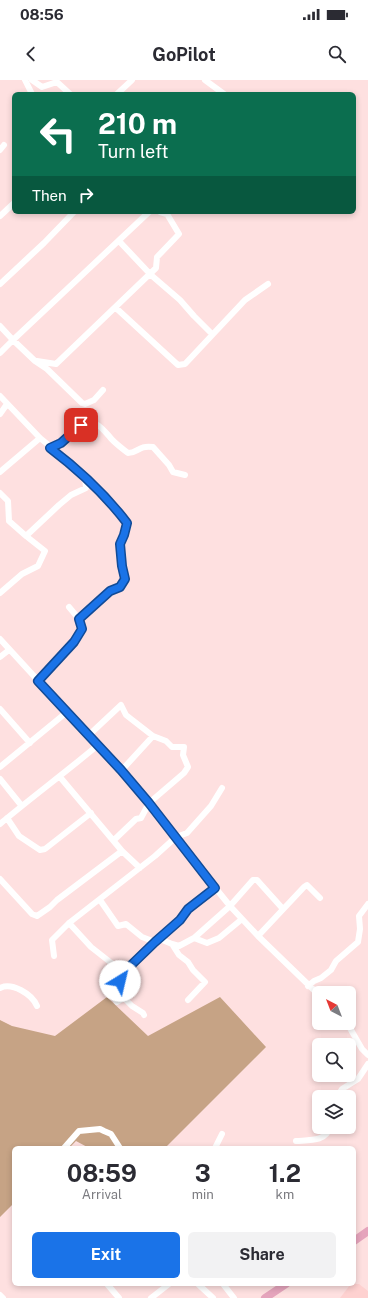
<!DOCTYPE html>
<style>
:root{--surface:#fff;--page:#f2f2f3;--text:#2b2b33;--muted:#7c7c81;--accent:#1a73e8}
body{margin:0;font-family:"Public Sans",sans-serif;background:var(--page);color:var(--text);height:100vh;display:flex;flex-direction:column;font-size:15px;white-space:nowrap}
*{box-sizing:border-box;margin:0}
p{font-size:13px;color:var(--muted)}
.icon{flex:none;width:22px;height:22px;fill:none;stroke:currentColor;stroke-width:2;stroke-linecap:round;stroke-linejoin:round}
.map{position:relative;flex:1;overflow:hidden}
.details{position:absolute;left:12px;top:1066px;width:344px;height:140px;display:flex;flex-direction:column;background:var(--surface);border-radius:6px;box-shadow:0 2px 6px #0003}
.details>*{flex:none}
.top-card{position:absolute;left:12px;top:12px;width:344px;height:122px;border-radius:6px;box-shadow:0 2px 6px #0003;background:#0b6e4f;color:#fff;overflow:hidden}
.needle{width:26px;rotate:318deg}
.buttons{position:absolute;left:312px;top:906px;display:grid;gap:8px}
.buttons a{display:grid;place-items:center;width:44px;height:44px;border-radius:6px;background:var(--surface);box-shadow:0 2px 6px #0003;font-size:20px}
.pin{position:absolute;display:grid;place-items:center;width:34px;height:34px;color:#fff;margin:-17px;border-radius:8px;box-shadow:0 2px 6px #0006}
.me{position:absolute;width:44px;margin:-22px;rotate:36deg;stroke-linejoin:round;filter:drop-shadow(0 0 3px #0008)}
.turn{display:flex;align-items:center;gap:14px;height:84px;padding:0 20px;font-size:18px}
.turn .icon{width:52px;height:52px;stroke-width:2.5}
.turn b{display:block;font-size:28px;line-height:34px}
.then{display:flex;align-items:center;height:38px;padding:0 20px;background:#0003;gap:8px;font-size:15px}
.eta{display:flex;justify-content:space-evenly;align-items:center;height:68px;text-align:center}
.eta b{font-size:24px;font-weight:700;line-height:28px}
.button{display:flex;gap:8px;margin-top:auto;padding:8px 20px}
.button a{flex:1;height:46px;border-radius:6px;background:var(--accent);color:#fff;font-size:16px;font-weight:700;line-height:46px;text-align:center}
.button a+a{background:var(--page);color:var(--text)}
.status{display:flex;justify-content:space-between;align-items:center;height:28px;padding:0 20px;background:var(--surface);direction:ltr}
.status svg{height:11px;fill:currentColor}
header{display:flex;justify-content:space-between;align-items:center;height:52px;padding:0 20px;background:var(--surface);font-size:18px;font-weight:700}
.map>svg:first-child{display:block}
.built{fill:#fed1d0}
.forest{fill:#c6a385}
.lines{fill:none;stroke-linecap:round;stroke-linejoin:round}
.minor{stroke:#fff;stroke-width:6}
.major{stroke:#e5a4bc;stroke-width:8}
.route-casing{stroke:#114b97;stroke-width:10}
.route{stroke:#1a73e8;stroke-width:7}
</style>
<div class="status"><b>08:56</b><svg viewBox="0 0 49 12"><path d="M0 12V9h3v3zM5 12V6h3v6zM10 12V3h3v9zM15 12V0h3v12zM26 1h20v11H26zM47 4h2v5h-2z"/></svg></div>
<header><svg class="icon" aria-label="back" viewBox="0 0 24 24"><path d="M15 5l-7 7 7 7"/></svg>GoPilot<svg class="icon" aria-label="search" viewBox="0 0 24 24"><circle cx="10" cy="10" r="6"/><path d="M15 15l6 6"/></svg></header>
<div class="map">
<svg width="368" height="1218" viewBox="0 0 368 1218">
<rect width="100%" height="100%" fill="#fee0e0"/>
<path class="built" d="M354,1204H359L368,1211V1218H340L350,1205Z"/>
<path class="forest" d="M107,917L148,956L220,917L266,967L165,1068H89L76,1061L69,1068H14V1123L0,1137V940L12,946L55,956Z"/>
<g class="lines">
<path class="minor" d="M25,0L32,14
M32,0L42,7L57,2L70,14
M205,0L224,14
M117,14L132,0
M0,70L4,65
M0,136L14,123
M119,161L151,195L180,220L194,236L212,254
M0,204L44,163L74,132
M116,228L178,285L185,284L245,220L268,204
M0,246L13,260L0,273
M37,281L56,284L156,188L157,177L179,154L167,134L160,132
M103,310L94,320L85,324L82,323L47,289L35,281L13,260L149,132
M0,316L40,358L73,385L111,423L127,443L124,455L120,464L122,486L125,499L120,507L110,511L79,539
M0,334L7,324
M51,368C65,361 69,353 81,345C93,337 102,348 109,356C114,363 122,368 128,373C138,373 138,365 153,367L169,385L173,392L185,395
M0,392L40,358
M0,413L8,421L9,441L26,456L59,425L71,415L86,408L85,397
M0,513L22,494L38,486L45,471L26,456
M0,559L121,691L230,826L258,856L319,915
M0,577L9,570
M38,601L74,562L82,549L79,539L69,527
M0,629L30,663
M89,655L121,625L126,635L153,656L166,661L172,667H184L183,675L188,687L184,693L149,723L141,738L136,739L114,760
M0,687L67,632
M121,691L153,656
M60,697L122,771L140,788
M0,699L21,725
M7,738L19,756L40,770L45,769L91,733
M0,744C32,717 66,692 98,665
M0,799L32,834L37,836L50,827L57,820L122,771
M100,820L118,846L126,844L142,857L155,862
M69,843L91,867L124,893
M258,856L304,807L307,805L320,818
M194,858L207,863L219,858L242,839
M160,859L172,864L179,875L188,882L193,890L205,902L188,920
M172,864L179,866L194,858L230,826L253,800H257L283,829
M54,876L52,860L69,843L155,776L176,757L187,753L211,726L222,708
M308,906L314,901L321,898L331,890L336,881L358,862L360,849L359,836L368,824
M0,908C12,902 32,914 37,926
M144,935L143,933L132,926L124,918L117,922L113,916L124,893L155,862L180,841L188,829L215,808
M347,943L362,969L368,975
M337,1017L342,1009L358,999L368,984
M296,1061C309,1060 326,1062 330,1047
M64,1068L79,1051L100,1049L104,1051L111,1054L120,1068
M215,1068L222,1054
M107,1204L119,1218
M198,1204L213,1218
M223,1204L234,1218
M0,1215L3,1218
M151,1218L169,1204"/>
<path class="major" d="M354,1161L368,1151
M265,1218L286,1204"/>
</g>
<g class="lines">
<defs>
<path id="route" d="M81,345L61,363L50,368C79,390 105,414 127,443L124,455L120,464L122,486L125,499L120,507L110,511L79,539L82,549L74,562L38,601L121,690L149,723L215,808L188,829L180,840L155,862L124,892L120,901"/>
</defs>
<use href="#route" class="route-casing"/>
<use href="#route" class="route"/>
</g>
</svg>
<div class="buttons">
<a><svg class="needle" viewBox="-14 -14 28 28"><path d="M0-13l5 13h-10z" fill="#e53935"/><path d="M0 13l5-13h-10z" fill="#7c7c81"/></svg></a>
<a><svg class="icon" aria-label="search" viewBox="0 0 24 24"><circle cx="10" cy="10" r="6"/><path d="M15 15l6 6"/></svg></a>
<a><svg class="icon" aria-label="layers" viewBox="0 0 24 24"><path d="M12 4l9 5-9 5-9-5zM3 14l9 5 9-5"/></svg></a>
</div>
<div class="pin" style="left:81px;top:345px;background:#d93025"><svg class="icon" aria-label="arrive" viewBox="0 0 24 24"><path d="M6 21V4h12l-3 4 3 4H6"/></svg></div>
<svg class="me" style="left:120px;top:901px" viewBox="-20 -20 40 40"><circle r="19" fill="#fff"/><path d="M0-13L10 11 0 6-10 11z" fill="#1a73e8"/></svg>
<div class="top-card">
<div class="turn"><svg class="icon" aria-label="left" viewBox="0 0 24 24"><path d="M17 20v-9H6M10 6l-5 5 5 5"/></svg><div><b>210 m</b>Turn left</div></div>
<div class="then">Then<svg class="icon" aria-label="right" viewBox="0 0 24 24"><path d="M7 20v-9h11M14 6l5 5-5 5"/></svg></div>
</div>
<section class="details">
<div class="eta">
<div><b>08:59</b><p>Arrival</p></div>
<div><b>3</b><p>min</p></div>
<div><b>1.2</b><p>km</p></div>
</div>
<div class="button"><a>Exit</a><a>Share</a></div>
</section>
</div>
